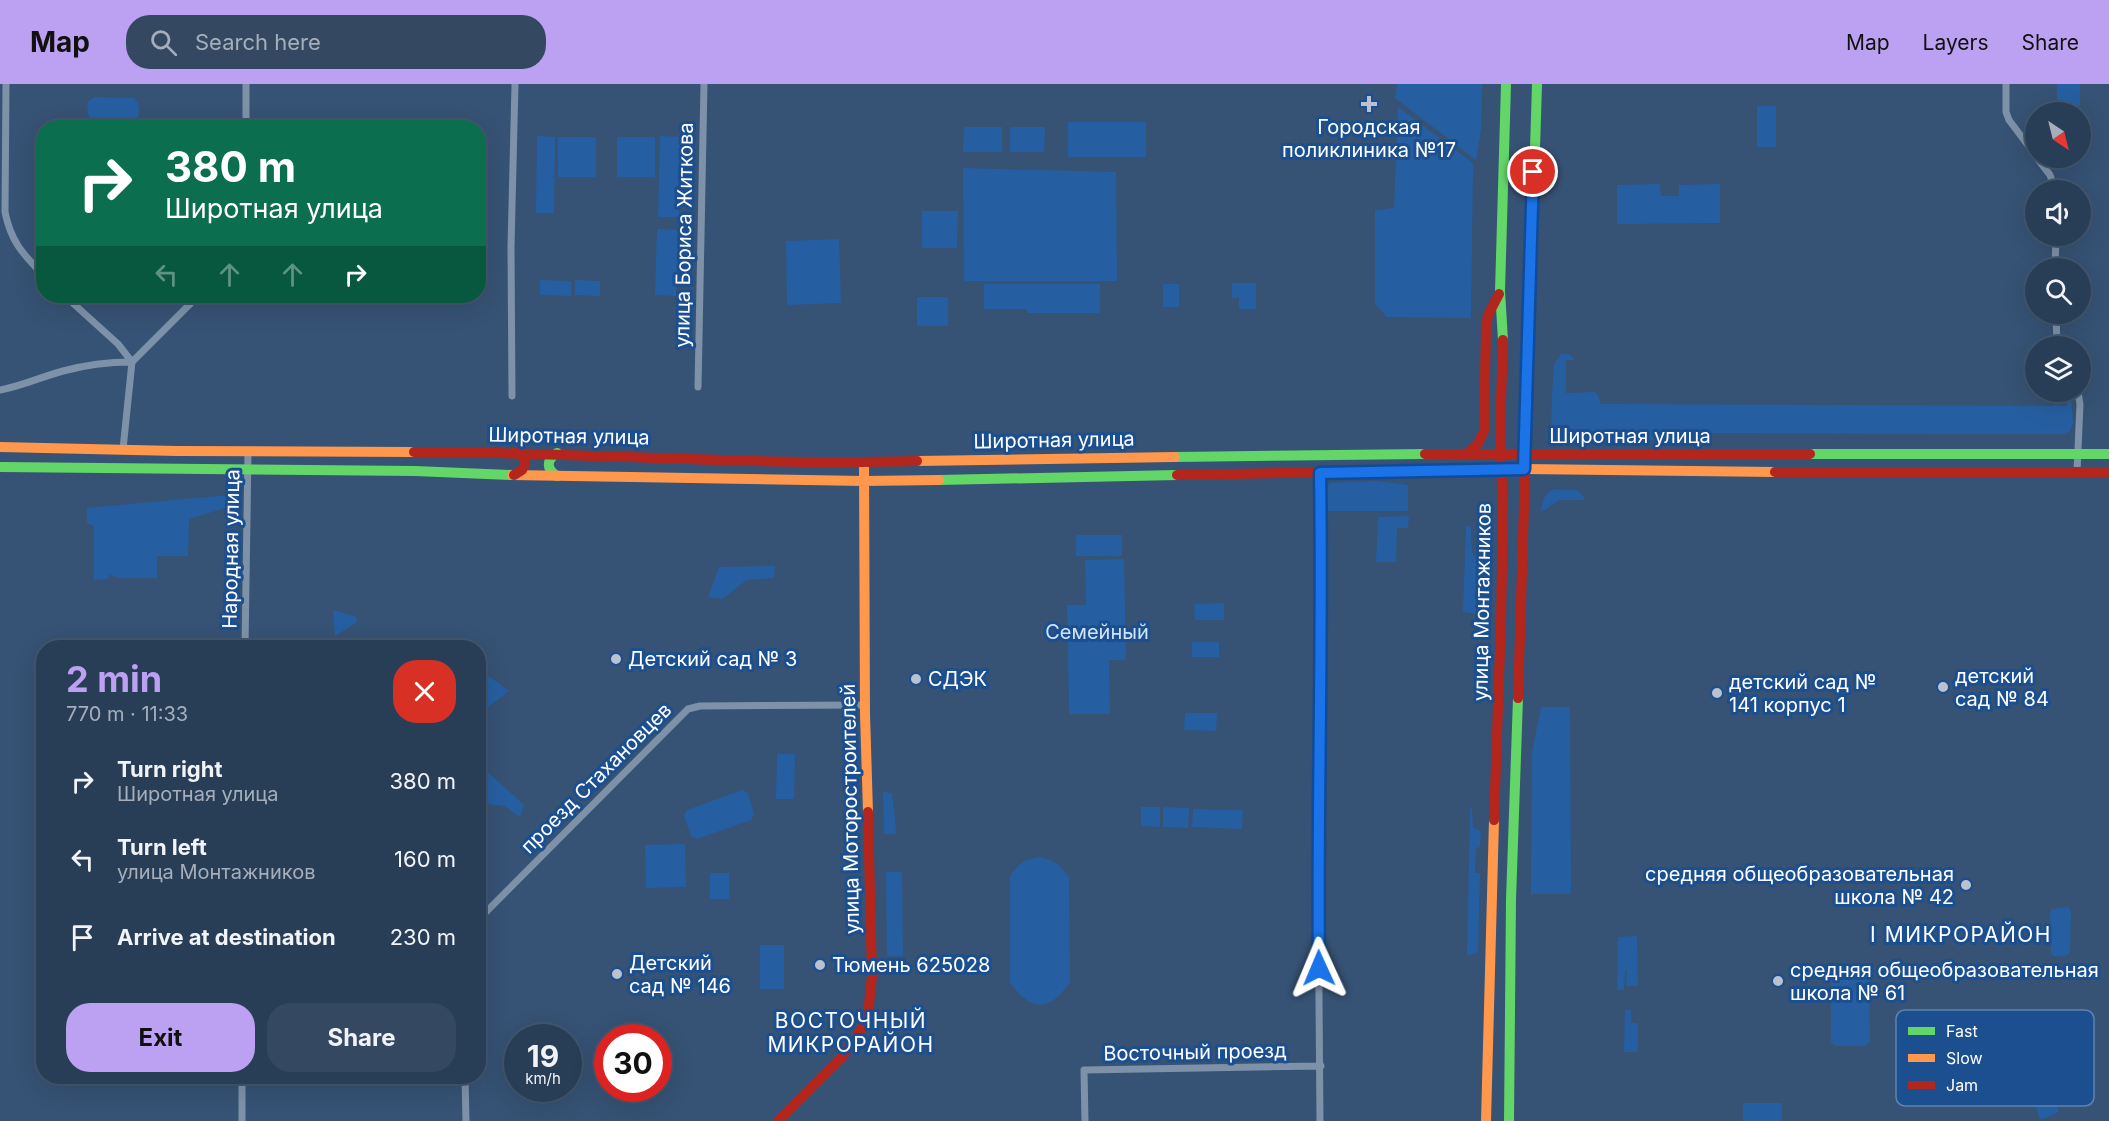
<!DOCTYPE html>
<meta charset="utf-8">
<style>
:root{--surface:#283e57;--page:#344961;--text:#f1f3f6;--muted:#a5aeba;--line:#44576d;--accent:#bca0f2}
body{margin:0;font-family:Inter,sans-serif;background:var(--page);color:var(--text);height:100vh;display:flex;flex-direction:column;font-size:22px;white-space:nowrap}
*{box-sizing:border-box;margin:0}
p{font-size:20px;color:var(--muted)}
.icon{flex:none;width:33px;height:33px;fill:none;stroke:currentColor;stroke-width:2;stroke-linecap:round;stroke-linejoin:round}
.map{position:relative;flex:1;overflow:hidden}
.drawer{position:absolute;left:36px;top:556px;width:450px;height:444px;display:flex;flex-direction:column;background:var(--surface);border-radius:24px;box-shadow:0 6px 24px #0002,0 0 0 2px var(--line)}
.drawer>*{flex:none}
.guide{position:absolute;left:36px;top:36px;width:450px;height:183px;border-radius:24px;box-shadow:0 6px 24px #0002,0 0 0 2px var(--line);background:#0b6e4f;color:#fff;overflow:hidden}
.needle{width:39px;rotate:145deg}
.tools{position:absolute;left:2025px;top:18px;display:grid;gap:12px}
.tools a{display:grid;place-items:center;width:66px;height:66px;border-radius:50%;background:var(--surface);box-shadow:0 6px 24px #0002,0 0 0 2px var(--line);font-size:30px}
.speed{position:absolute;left:504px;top:940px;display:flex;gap:12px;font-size:30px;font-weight:700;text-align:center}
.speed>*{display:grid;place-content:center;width:78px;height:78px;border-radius:50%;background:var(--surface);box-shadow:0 6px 24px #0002,0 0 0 2px var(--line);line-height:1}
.speed small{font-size:15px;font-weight:400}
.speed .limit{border:9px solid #d22;background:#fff;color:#111}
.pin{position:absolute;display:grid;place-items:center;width:51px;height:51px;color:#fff;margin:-26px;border:3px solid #fff;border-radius:50%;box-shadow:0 2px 6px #0007}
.me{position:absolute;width:66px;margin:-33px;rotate:359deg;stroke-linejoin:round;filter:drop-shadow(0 0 4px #0008)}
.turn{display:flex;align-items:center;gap:21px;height:126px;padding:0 30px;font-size:27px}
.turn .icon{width:78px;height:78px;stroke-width:2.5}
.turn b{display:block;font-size:42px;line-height:51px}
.lanes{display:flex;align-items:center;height:57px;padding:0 30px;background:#0003;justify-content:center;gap:30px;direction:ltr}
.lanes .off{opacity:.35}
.round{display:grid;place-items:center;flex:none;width:63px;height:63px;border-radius:24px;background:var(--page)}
.overview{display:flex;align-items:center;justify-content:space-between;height:102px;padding:0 30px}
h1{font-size:36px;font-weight:700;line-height:45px;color:var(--accent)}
.primary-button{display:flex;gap:12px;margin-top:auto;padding:12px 30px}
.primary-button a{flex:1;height:69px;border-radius:24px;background:var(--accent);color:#111;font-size:24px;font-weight:700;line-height:69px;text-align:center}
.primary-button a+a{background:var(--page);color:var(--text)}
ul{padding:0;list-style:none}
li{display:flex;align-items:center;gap:18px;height:78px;padding:0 30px}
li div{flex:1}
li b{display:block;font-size:22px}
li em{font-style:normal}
header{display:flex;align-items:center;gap:36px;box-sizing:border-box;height:84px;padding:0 30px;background:var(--accent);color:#111}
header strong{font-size:28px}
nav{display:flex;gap:33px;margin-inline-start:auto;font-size:21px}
.search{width:420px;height:54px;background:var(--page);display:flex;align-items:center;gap:15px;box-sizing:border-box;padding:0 21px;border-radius:24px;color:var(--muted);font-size:22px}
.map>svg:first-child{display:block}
.green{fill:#265fa1}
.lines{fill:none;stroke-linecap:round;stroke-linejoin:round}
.street{stroke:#7d92a8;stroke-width:7}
.fast{stroke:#63d668;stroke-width:10}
.slow{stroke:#ff974d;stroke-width:10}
.jam{stroke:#b3261e;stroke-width:10}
.route-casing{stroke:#114b97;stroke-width:15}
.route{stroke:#1a73e8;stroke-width:10}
.poi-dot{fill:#b9c2ce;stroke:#1b4f8f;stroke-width:2}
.labels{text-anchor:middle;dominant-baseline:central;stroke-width:6;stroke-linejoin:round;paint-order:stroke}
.poi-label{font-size:20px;fill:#fff;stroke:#1b4f8f;text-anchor:start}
.street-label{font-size:20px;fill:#fff;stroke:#1b4f8f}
.park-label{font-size:20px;fill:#cfe3fa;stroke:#1b4f8f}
.neighbourhood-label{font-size:21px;letter-spacing:1.5px;fill:#fff;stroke:#1b4f8f}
.key{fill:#1b4f8f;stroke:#5f84b1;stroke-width:1.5}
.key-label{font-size:16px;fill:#fff}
</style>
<header>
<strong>Map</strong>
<div class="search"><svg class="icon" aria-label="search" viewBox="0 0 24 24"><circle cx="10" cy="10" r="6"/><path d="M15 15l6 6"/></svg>Search here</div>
<nav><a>Map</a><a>Layers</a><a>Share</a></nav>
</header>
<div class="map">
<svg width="2109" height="1037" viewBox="0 0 2109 1037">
<rect width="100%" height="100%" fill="#365274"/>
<path class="green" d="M1397,0H1482L1481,46L1476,76L1395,14Z
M2057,0H2080V22H2057Z
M94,13L134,14C142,22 141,35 131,39C111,39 83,47 88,18Z
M1757,22H1776V63H1757Z
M1398,23L1473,79L1471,234L1387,233L1375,220V126L1394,124Z
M1068,38H1146V73H1068Z
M964,43H1002V68H963Z
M1010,43H1045L1044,68H1010Z
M537,52L555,53L554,129H536Z
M660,52L681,53L679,133H658Z
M558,53H596V93H558Z
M617,53H655V93H617Z
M963,84L1116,88L1117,197H964Z
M1660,100L1661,112H1679V101L1720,100V139L1617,140V101Z
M922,127H958L957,164H922Z
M657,145L678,146L676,212L655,211Z
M839,155L841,219L787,221L786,157Z
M540,196L571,197V212L540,211Z
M575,196L600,197V212L575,211Z
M1232,199H1256V225H1239V214H1232Z
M984,200H1100V229H1027V225H984Z
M1163,200H1179V223H1163Z
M917,213H948V242H917Z
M1561,270H1570L1574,276H1566V309L1595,308L1599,313L1600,320L2067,322L2069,308H2071L2073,339L2070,347L2064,350L1673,349L1655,356H1556L1551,348L1552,311L1554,281Z
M1378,397L1408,401V427H1327L1326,404L1330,399Z
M1555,405L1577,406L1584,413V416H1560L1541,428C1543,416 1543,410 1555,405Z
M239,410L238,420L189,435L188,472H157V494H117L110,490L108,495L94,496V442L87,439V424Z
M1409,432L1408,444H1397L1396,478H1376L1378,433Z
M1466,442L1471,443C1472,458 1468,474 1484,481L1483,531L1463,528Z
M1076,451H1122V472H1076Z
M1124,475L1126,576H1109L1110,630H1069L1067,521H1086L1085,476Z
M775,482L774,494L747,496L722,515L708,513L719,483Z
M1224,519V536H1195L1194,520Z
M333,526L357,533L356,539L335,552Z
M1192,558H1219V573H1192Z
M489,592L509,607L479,630V602Z
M1541,623H1570L1571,810H1531L1532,668Z
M1185,629H1217L1216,647L1184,646Z
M478,657L483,660V684L524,721L520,733L505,722L479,719Z
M777,670H795L794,715H776Z
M742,706L748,709L754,730L751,736L697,755L691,752L684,732L687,726Z
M883,708L892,709C893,723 896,735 896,750H884Z
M1141,723H1160V743L1141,742Z
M1163,723L1189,724L1188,744L1163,743Z
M1470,724L1472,725L1473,744L1481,747L1480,763L1476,764L1475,789H1480L1478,868L1467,872Z
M1193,725L1243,726L1242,745L1192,743Z
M685,760L686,803L646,804L645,761Z
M1038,773C1053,775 1060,780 1069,793L1070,898C1050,928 1030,928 1010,898V793C1017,781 1024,775 1038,773Z
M886,788H902L903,872H887Z
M710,789H729V815H710Z
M2068,823L2071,827L2070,869C2066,873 2055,874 2051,870L2050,828L2052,825Z
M1637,852L1638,902H1626L1627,887H1625L1624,906H1617L1618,853Z
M760,861H784V905H760Z
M1836,883L1865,884L1869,887L1870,958L1865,962H1835L1831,958V888Z
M1625,926H1631V939H1638V968H1624Z
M2046,996L2059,1028L2041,1036L2027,1004Z
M1743,1019H1782V1037H1743Z"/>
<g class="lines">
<path class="street" d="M6,0L5,128C11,158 23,170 44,192
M246,0V44
M2006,0V28L2009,36L2036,72
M2037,74L2050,91L2055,106
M2055,184L2056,152
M65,212L118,260L132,278
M2056,230L2057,262
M698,303L704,0
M0,306C22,302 41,293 63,287C85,281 108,278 132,278
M512,312L511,163L515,0
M123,365L132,278L198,212
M2077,388L2080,320L2078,308
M1320,389L1322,547L1318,792L1320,1037
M245,564L248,368
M478,836L688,625L700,622L865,621
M465,993L466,1037
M242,1037V993
M1085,1037L1084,986L1321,982"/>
<path class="fast" d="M1503,256L1500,207L1506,0
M1526,357L1537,0
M557,369C546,376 546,385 557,392
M1810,370H2109
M1175,373L1425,370
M0,383L415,387L512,391
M939,396L1177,391
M1509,1037L1511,816L1518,614"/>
<path class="slow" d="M0,363L177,367L414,368
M917,377L1175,373
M864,379L865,630L868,728
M1457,386L1524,385L1775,388
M512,391L864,397L939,396
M1486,1037L1494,736"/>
<path class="jam" d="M414,368C581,368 749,382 917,377
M1425,370H1810
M1466,370L1478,360L1484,347L1486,244L1488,231L1499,210
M1775,388H2109
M514,391L522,386L525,380L523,373L515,368
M1177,391L1457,386
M1518,614L1526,357
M1494,736L1501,537L1503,429L1500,347L1503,256
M778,1037L842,973L862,944L868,930L872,892L868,728"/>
</g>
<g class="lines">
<defs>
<path id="route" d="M1319,884C1317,719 1323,554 1320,389L1524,385L1533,88"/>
</defs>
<use href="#route" class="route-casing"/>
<use href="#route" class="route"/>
</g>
<g class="poi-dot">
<path d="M1366 11h6v6h6v6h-6v6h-6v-6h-6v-6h6z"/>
<circle cx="616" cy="575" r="6"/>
<circle cx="916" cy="595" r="6"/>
<circle cx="1943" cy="603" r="6"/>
<circle cx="1717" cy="609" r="6"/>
<circle cx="1966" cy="801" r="6"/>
<circle cx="820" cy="881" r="6"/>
<circle cx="617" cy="890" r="6"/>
<circle cx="1778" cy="897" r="6"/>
</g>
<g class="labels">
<g class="poi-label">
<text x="1369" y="43" text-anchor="middle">Городская<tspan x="1369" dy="23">поликлиника №17</tspan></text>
<text x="628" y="575">Детский сад № 3</text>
<text x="1955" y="592">детский<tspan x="1955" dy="23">сад № 84</tspan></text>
<text x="928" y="595">СДЭК</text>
<text x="1729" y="598">детский сад №<tspan x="1729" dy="23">141 корпус 1</tspan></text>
<text x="1954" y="790" text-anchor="end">средняя общеобразовательная<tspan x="1954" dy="23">школа № 42</tspan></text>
<text x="629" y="879">Детский<tspan x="629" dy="23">сад № 146</tspan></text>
<text x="832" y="881">Тюмень 625028</text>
<text x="1790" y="886">средняя общеобразовательная<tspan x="1790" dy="23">школа № 61</tspan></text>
</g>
<g class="street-label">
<text transform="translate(684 151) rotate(-89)">улица Бориса Житкова</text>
<text transform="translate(569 352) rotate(1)">Широтная улица</text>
<text x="1630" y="352">Широтная улица</text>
<text transform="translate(1054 356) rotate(-1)">Широтная улица</text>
<text transform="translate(231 465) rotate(-89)">Народная улица</text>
<text transform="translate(1482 518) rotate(-89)">улица Монтажников</text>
<text transform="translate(596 694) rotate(-45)">проезд Стахановцев</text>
<text transform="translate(850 725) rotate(-91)">улица Моторостроителей</text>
<text transform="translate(1195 968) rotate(-1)">Восточный проезд</text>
</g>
<g class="park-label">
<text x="1097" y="548">Семейный</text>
</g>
<g class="neighbourhood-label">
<text x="1961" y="850">I МИКРОРАЙОН</text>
<text x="851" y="936">ВОСТОЧНЫЙ<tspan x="851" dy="24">МИКРОРАЙОН</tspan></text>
</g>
</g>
<rect x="1896" y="926" width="198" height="96" rx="9" class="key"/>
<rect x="1908" y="943" width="27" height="8" fill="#63d668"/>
<rect x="1908" y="970" width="27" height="8" fill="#ff974d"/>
<rect x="1908" y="997" width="27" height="8" fill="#b3261e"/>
<g class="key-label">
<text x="1946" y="953">Fast</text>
<text x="1946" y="980">Slow</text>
<text x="1946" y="1007">Jam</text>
</g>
</svg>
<div class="tools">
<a><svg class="needle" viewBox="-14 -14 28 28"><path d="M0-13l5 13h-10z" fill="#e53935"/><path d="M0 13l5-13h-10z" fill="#a5aeba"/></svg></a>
<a><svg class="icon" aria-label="sound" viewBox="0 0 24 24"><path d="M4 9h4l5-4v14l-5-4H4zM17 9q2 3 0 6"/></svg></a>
<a><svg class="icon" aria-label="search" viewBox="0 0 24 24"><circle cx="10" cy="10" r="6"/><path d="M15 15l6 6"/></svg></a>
<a><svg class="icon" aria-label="layers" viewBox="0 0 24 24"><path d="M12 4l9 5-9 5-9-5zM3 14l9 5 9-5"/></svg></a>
</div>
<div class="speed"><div>19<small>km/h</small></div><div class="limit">30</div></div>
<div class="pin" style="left:1533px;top:88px;background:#d93025"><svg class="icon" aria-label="arrive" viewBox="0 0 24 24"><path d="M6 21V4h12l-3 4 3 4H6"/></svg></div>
<svg class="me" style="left:1319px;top:884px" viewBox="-20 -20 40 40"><path d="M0-17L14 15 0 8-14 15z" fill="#1a73e8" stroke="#fff" stroke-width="4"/></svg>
<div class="guide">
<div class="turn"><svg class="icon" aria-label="right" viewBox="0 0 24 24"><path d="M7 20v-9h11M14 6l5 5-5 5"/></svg><div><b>380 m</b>Широтная улица</div></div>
<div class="lanes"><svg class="icon off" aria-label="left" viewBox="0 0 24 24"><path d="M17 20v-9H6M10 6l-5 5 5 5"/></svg><svg class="icon off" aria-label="ahead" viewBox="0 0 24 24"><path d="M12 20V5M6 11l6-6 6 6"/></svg><svg class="icon off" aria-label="ahead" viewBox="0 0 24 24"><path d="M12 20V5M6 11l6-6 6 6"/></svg><svg class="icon" aria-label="right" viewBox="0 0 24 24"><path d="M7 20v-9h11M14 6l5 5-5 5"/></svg></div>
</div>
<section class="drawer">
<div class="overview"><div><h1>2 min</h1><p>770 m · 11:33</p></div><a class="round" style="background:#d93025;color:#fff"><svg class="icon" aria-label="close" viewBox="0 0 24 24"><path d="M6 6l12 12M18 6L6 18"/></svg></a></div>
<ul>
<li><svg class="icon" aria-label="right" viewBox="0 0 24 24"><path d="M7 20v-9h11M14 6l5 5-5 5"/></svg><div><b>Turn right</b><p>Широтная улица</p></div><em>380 m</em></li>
<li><svg class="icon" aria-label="left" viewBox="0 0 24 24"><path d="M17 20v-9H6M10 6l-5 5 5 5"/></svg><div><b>Turn left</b><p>улица Монтажников</p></div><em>160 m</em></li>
<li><svg class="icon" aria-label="arrive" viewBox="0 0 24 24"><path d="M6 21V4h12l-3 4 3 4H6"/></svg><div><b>Arrive at destination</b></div><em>230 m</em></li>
</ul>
<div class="primary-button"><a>Exit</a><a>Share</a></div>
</section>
</div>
